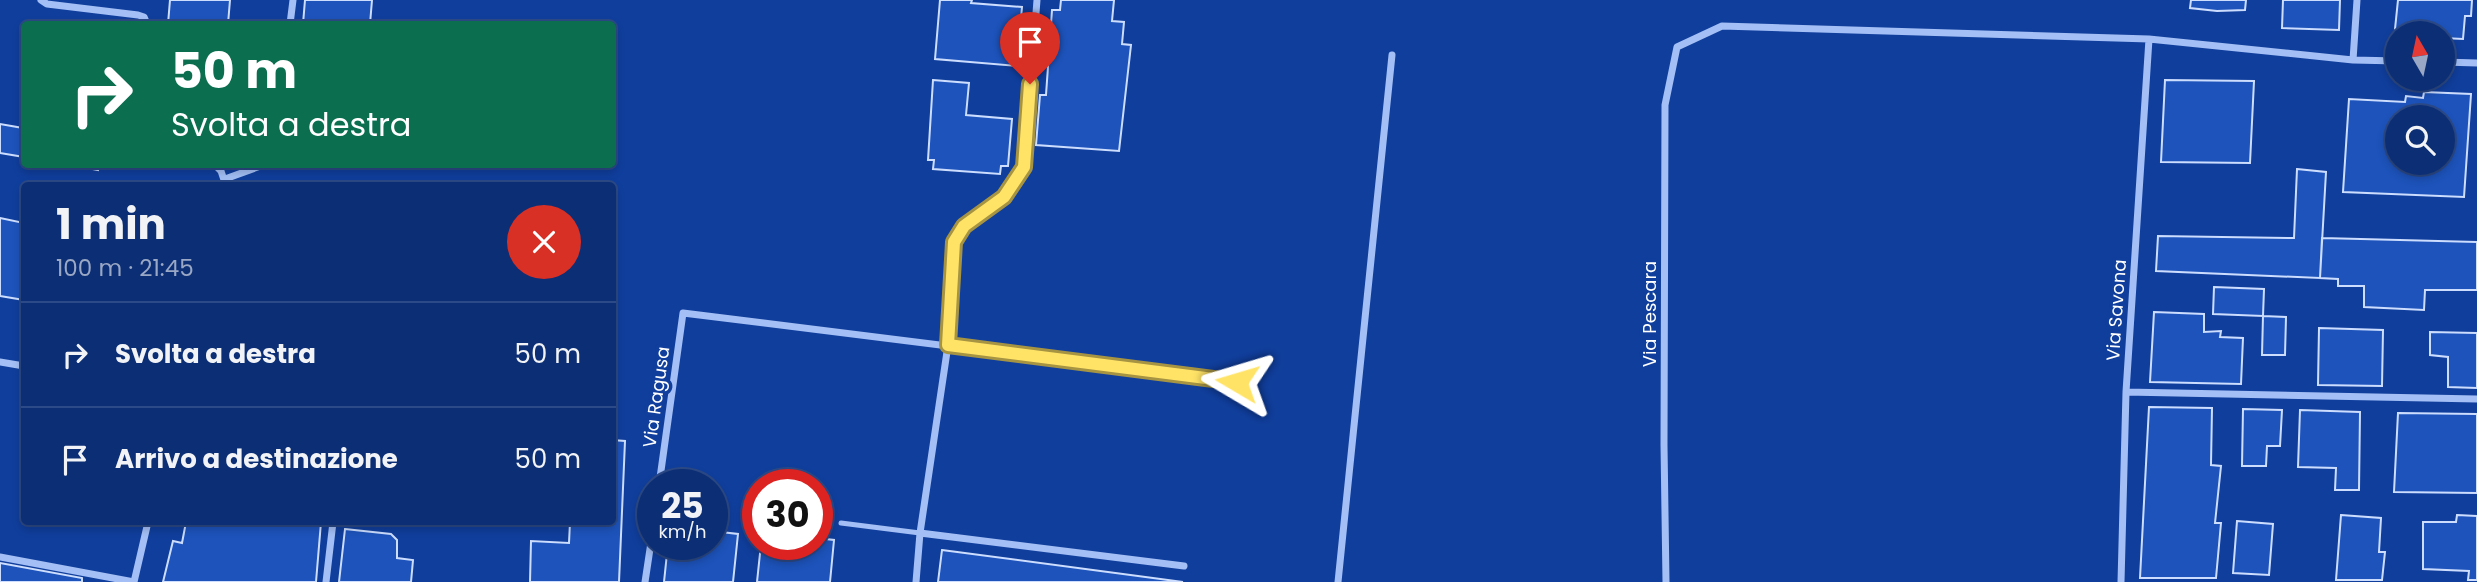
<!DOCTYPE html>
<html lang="it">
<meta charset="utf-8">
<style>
:root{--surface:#0c2e75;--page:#1a3a7d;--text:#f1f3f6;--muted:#9aa8c5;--line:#2c4a87}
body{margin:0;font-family:Poppins,sans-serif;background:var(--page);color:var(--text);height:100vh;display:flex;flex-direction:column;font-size:26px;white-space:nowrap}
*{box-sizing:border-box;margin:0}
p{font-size:23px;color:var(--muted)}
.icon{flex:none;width:38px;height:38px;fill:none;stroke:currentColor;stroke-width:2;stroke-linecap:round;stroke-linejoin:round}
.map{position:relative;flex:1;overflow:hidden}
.drawer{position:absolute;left:21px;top:182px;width:595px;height:343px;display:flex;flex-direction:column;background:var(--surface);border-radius:7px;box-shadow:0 4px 10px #0003,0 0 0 2px var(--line)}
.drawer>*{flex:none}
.hud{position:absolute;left:21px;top:21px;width:595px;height:147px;border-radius:7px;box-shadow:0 4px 10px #0003,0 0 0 2px var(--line);background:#0b6e4f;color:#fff;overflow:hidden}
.needle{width:46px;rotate:351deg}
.buttons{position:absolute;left:2385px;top:21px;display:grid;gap:14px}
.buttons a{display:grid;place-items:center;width:70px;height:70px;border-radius:50%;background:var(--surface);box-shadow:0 4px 10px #0003,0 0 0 2px var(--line);font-size:35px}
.speed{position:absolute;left:637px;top:469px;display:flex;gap:14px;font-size:35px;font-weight:700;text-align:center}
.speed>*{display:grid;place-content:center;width:91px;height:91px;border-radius:50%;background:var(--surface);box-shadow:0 4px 10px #0003,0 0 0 2px var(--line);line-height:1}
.speed small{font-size:18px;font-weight:400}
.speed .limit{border:10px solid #d22;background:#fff;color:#111}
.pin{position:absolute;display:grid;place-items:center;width:60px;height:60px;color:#fff;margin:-72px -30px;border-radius:50% 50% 50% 0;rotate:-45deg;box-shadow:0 0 7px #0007}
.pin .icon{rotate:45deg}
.me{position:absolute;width:77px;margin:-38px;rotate:277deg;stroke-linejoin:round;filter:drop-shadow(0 0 5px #0008)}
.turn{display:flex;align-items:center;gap:24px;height:147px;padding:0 35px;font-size:32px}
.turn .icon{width:91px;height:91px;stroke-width:2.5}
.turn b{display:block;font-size:49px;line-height:60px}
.round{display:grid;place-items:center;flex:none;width:74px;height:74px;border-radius:37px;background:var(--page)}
.headline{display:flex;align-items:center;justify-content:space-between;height:119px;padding:0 35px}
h1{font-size:42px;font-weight:700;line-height:52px}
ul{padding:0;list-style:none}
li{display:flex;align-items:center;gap:21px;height:105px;padding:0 35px;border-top:2px solid var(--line)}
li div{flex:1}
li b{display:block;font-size:26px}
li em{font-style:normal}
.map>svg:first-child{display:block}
.building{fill:#1d53bb;stroke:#ccddfe;stroke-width:2;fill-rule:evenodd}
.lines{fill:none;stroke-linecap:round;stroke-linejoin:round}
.service{stroke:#a3bff5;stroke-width:5}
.minor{stroke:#a3bff5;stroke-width:7}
.route-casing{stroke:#a69443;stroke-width:18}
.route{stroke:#ffe367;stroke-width:12}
.labels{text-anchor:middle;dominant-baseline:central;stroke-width:7;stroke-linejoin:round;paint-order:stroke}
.street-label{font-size:18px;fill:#fff;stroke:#103e9c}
</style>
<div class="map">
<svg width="2477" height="582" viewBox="0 0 2477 582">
<rect width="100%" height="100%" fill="#103e9c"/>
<path class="building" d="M170,0H230L228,24H168Z
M305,0H372L370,24H303Z
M940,0H972L971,3L1022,7L1017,66L935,59Z
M1061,0H1114L1112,21L1124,22L1122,44L1131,45L1119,151L1036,145L1040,95H1046L1052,10H1060Z
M2191,0H2246L2245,10L2217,11L2190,8Z
M2283,0H2340L2339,30L2282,28Z
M2398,0H2472L2471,16H2465L2463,39L2443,38V33L2395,29Z
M933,80L969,83L966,115L1012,119L1008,166H1001L1000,174L933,169L934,160H928Z
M2165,80L2254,81L2250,163L2161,162Z
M2424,92L2471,94L2464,197L2343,192L2349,99L2405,102L2406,96L2423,98ZM2398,117H2443V163H2398Z
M24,112V157L0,153V124L23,128Z
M66,164H99L98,170Z
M2297,169L2326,172L2320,278L2156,271L2158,236L2294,238Z
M0,218L24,223V300L0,296Z
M2322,238L2477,242V290H2425L2424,310L2364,307V286H2338V279L2320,278Z
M2214,287L2264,289L2263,316L2213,314Z
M2154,312L2204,314V332L2221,331L2220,337L2243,338L2241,384L2150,382Z
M2263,316L2286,317L2285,355H2262Z
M2319,328L2383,330L2382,386L2318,385Z
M2430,332L2477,333V388L2448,387V357L2430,355Z
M2149,407L2212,408L2211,465L2221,466L2215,523H2221L2216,578H2140Z
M2243,409L2282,410L2280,446H2267L2266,466H2242Z
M2300,410L2360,412L2359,490H2335L2336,468L2298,467Z
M2398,413L2477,414V493L2394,492Z
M612,440L625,441L619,582H530L531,541L569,543L570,522H612Z
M2341,515L2381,518L2379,552H2385L2382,580H2336Z
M2457,515L2477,516V580H2468L2469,571L2423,569V522H2456Z
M2237,521L2273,524L2269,575L2233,573Z
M186,522H321L316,582H163L173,541L182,543Z
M345,529L391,534L397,540V558L413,560L411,582H339Z
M712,531L738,534L733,582H664L668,544H712Z
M817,538L834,540L830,582H757L761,544H817Z
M942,550L1183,582H938Z
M0,563L82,578V582H0Z"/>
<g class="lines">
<path class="service" d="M841,523L920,533"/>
<path class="minor" d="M41,0L47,4L138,15L144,17L147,24
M290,24L293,0
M2353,60L2357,0
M2443,62L2477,63
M214,164L221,171L226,186
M225,179L266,164
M0,362L24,366
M2126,392L2477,399
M659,485L683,313L1237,382
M920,533L1184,566
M0,557L134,582
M134,582L148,522
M326,582L333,522
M645,582L653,529
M916,582L920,533L948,345L954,242L964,226L1004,197L1024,167L1037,0
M1338,582L1392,55
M1666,582L1664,445L1665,105L1677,47L1722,26L2149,39L2353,60L2398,61
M2121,582L2126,392L2149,39"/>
</g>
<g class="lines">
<defs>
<path id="route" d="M1030,84L1024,167L1004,197L964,226L954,242L948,345L1237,382"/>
</defs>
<use href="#route" class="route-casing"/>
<use href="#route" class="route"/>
</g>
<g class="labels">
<g class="street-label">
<text transform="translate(2116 310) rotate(-86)">Via Savona</text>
<text transform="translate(1649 314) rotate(-90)">Via Pescara</text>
<text transform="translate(656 397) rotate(-82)">Via Ragusa</text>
</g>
</g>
</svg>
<div class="buttons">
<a><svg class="needle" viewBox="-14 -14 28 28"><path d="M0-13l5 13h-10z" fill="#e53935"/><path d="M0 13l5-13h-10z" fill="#9aa8c5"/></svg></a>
<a><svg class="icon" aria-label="search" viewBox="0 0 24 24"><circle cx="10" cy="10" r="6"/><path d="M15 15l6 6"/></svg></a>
</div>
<div class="speed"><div>25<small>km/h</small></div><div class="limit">30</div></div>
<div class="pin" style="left:1030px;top:84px;background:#d93025"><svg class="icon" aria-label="arrive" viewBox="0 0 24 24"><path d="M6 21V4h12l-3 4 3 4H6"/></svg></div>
<svg class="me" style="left:1237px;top:382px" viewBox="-20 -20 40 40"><path d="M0-17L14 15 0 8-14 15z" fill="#ffe367" stroke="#fff" stroke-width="4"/></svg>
<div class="hud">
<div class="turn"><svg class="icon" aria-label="right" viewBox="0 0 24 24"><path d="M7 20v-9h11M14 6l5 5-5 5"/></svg><div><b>50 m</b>Svolta a destra</div></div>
</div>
<section class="drawer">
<div class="headline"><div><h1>1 min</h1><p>100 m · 21:45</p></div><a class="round" style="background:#d93025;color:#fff"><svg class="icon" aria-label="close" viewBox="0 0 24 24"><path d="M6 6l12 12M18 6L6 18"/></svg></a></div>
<ul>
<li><svg class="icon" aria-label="right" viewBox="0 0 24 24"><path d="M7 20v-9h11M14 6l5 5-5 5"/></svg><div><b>Svolta a destra</b></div><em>50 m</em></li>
<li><svg class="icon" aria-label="arrive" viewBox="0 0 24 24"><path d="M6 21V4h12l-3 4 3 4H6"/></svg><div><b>Arrivo a destinazione</b></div><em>50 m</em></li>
</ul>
</section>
</div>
